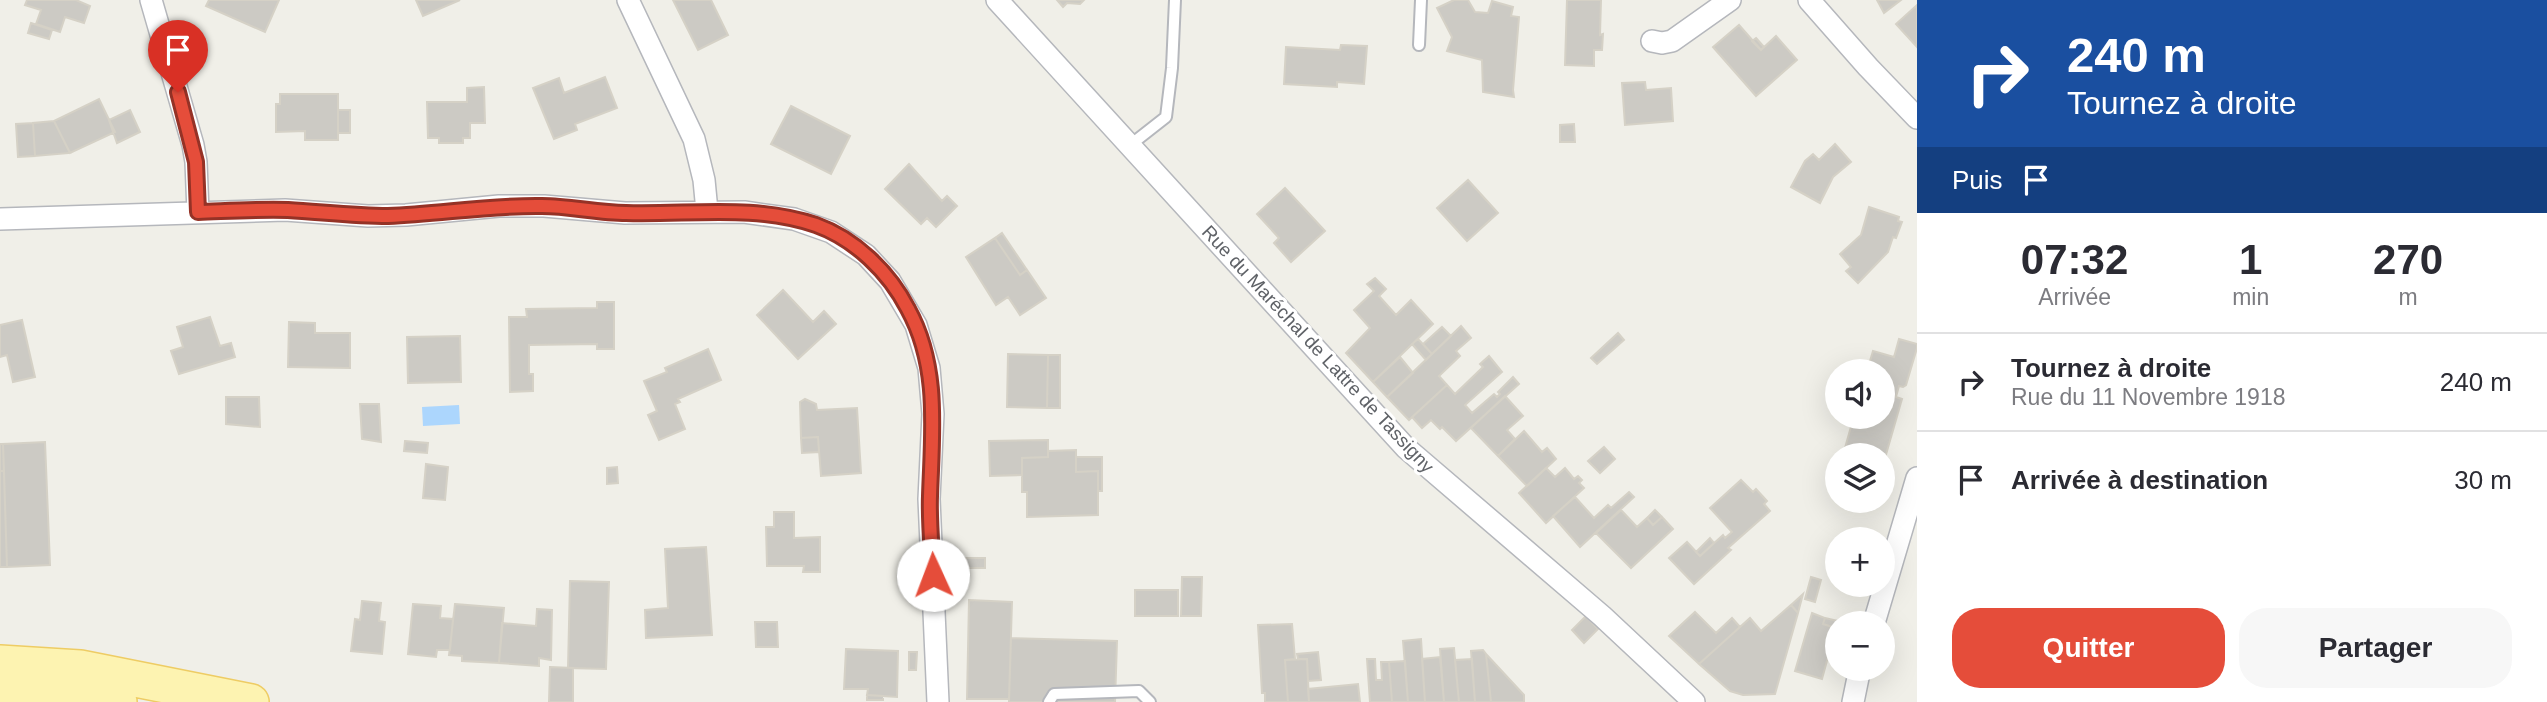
<!DOCTYPE html>
<html lang="fr">
<meta charset="utf-8">
<style>
:root{--surface:#fff;--page:#f7f7f7;--text:#2b2b33;--muted:#7c7c81;--line:#e1e1e2;--accent:#e54d3a}
body{margin:0;font-family:Helvetica,sans-serif;background:var(--page);color:var(--text);height:100vh;display:flex;flex-direction:column;font-size:26px;white-space:nowrap}
*{box-sizing:border-box;margin:0}
p{font-size:23px;color:var(--muted)}
.icon{flex:none;width:38px;height:38px;fill:none;stroke:currentColor;stroke-width:2;stroke-linecap:round;stroke-linejoin:round}
.map{position:relative;flex:1;overflow:hidden}
.details{display:flex;flex-direction:column;background:var(--surface);width:630px}
.details>*{flex:none}
.guide{background:#1a4fa0;color:#fff;overflow:hidden}
.fabs{position:absolute;left:1825px;top:359px;display:grid;gap:14px}
.fabs a{display:grid;place-items:center;width:70px;height:70px;border-radius:50%;background:var(--surface);box-shadow:0 7px 28px #0002;font-size:35px}
.pin{position:absolute;display:grid;place-items:center;width:60px;height:60px;color:#fff;margin:-72px -30px;border-radius:50% 50% 50% 0;rotate:-45deg;box-shadow:0 0 7px #0007}
.pin .icon{rotate:45deg}
.me{position:absolute;width:77px;margin:-38px;rotate:358deg;stroke-linejoin:round;filter:drop-shadow(0 0 5px #0008)}
.turn{display:flex;align-items:center;gap:24px;height:147px;padding:0 35px;font-size:32px}
.turn .icon{width:91px;height:91px;stroke-width:2.5}
.turn b{display:block;font-size:49px;line-height:60px}
.then{display:flex;align-items:center;height:66px;padding:0 35px;background:#0003;gap:14px;font-size:26px}
.eta{display:flex;justify-content:space-evenly;align-items:center;height:119px;text-align:center}
.eta b{font-size:42px;font-weight:700;line-height:49px}
.cta{display:flex;gap:14px;margin-top:auto;padding:14px 35px}
.cta a{flex:1;height:80px;border-radius:28px;background:var(--accent);color:#fff;font-size:28px;font-weight:700;line-height:80px;text-align:center}
.cta a+a{background:var(--page);color:var(--text)}
ul{padding:0;list-style:none}
li{display:flex;align-items:center;gap:21px;height:98px;padding:0 35px;border-top:2px solid var(--line)}
li div{flex:1}
li b{display:block;font-size:26px}
li em{font-style:normal}
main{display:flex;flex:1;min-height:0}
.map>svg:first-child{display:block}
.water{fill:#acd6fd}
.building{fill:#cccac4;stroke:#d5d1c6;stroke-width:2}
.lines{fill:none;stroke-linecap:round;stroke-linejoin:round}
.service-casing{stroke:#b5b7bc;stroke-width:14}
.minor-casing{stroke:#b5b7bc;stroke-width:24}
.primary-casing{stroke:#eecc64;stroke-width:38}
.service{stroke:#fff;stroke-width:10}
.minor{stroke:#fff;stroke-width:21}
.primary{stroke:#fdf3b1;stroke-width:35}
.route-casing{stroke:#953226;stroke-width:18}
.route{stroke:#e54d3a;stroke-width:12}
.labels{text-anchor:middle;dominant-baseline:central;stroke-width:6;stroke-linejoin:round;paint-order:stroke}
.street-label{font-size:19px;fill:#5f6267;stroke:#fff}
</style>
<main>
<div class="map">
<svg width="1917" height="702" viewBox="0 0 1917 702">
<rect width="100%" height="100%" fill="#f0efe8"/>
<path class="water" d="M459,405L460,424L423,426L422,407Z"/>
<path class="building" d="M27,0H76L90,6L84,23L65,17L60,32L36,24L41,10L25,5Z
M209,0H279L265,32L206,6Z
M416,0H460L423,16Z
M673,0H711L728,35L698,50Z
M1057,0H1084L1080,4L1067,3L1063,7Z
M1454,0H1468L1475,12L1488,13L1492,1L1513,7L1511,16L1519,17L1513,90L1514,97L1483,92L1482,60L1447,51L1452,37L1437,8Z
M1567,0H1601L1600,35L1603,34L1602,50H1594V66L1565,65Z
M1877,0H1901L1884,13Z
M1917,5V47L1896,24Z
M31,23L52,30L49,39L28,33Z
M1739,25L1761,50L1776,36L1797,60L1756,96L1713,47Z
M1756,38L1764,47L1761,50L1752,41Z
M1341,45L1367,46L1364,84L1337,82V87L1284,84L1286,47L1340,50Z
M605,77L617,108L575,124L577,130L554,139L533,88L559,78L564,93Z
M1645,82L1646,90L1671,88L1673,121L1625,125L1622,83Z
M484,87L485,123H470V138H463V143H439V138H428L427,102H467V88Z
M280,94H338V140H305V131L276,132V104H280Z
M99,99L115,132L70,153L54,121Z
M791,106L850,136L831,174L771,144Z
M130,110L140,132L117,143L109,120Z
M338,110H350V133H338Z
M54,121L70,153L35,156L33,123Z
M33,123L35,156L18,157L16,124Z
M1574,124L1575,142H1560V125Z
M1835,144L1851,162L1833,177L1820,203L1791,187L1805,161L1813,154L1819,160Z
M909,164L942,201L947,196L957,206L936,227L927,218L921,224L885,189Z
M1468,180L1498,213L1467,241L1437,208Z
M1285,188L1325,231L1291,262L1274,243L1279,238L1257,214Z
M1869,207L1899,217L1898,221L1902,222L1896,238L1893,237L1888,252L1858,283L1846,271L1851,267L1840,254L1861,235Z
M1002,233L1027,270L1020,275L995,238Z
M995,238L1020,275L1027,270L1046,298L1020,315L1008,297L996,305L966,257Z
M1375,278L1386,289L1379,296L1396,315L1411,300L1433,324L1373,382L1346,353L1370,328L1354,310L1374,291L1367,284Z
M783,290L813,322L824,311L836,324L798,359L757,315Z
M597,302H614V349H597V344L529,345V374H533V391L510,392L509,317H527L526,309L597,308Z
M210,317L220,346L231,343L235,357L179,374L171,351L183,347L177,327Z
M22,320L35,377L13,382L7,355L0,357V325Z
M289,322L315,323V333H350V368L288,367Z
M1461,326L1471,338L1456,351L1460,356L1439,376L1447,385L1409,420L1387,397Z
M1442,327L1451,336L1432,354L1423,344Z
M1618,333L1624,340L1597,364L1591,358Z
M460,336L461,382L408,383L407,337Z
M1418,339L1432,354L1426,360L1412,344Z
M1899,339L1917,344V348L1906,385L1903,387L1899,386L1896,397L1902,399L1883,465V455H1843L1854,416H1883V371H1867L1873,351L1894,357Z
M708,349L721,380L678,399L680,402L675,404L685,429L659,440L648,415L657,411L644,381L667,372L665,368Z
M1008,354L1048,355L1047,408L1007,407Z
M1048,355H1060V408H1047Z
M1489,356L1502,372L1465,405L1472,413L1494,394L1497,397L1500,394L1498,392L1513,377L1519,384L1456,441L1442,427L1440,429L1431,420L1422,428L1412,417L1447,385L1455,394L1483,367L1480,364Z
M1400,357L1413,373L1387,397L1373,382Z
M1505,396L1523,416L1507,430L1515,439L1498,456L1471,428Z
M226,397H259L260,427L226,424Z
M805,399L816,404L817,410L857,408L861,473L821,476L818,437L801,438L800,402Z
M360,404H379L381,442L362,439Z
M1524,431L1542,452L1547,448L1556,459L1527,486L1498,456Z
M818,437L819,452L802,453L801,438Z
M1048,440V457L1022,458V475L990,476L989,441Z
M405,441L428,443L427,453L404,451Z
M45,442L50,565L7,567L3,444Z
M0,444H3L4,471H0Z
M1604,447L1615,459L1600,473L1588,461Z
M1076,450V472L1098,471V515L1027,517V492H1022V458L1048,457V451Z
M1076,457H1102V491H1098V471L1076,472Z
M426,464L448,467L445,500L423,498Z
M617,467L618,483L607,484V468Z
M1546,468L1555,477L1565,468L1574,479L1578,476L1582,480L1579,483L1584,488L1546,523L1519,493Z
M0,471H4L7,567H0Z
M1741,480L1753,492L1756,489L1767,501L1764,504L1770,511L1728,548L1731,550L1694,584L1669,558L1687,542L1700,556L1723,535L1725,538L1732,532L1710,508Z
M1629,492L1634,497L1580,547L1553,516L1575,497L1594,518L1608,505L1611,508Z
M1621,510L1637,527L1647,518L1653,525L1662,517L1673,529L1631,568L1596,533Z
M1655,510L1662,517L1653,525L1647,518Z
M774,512H794V538L820,537V572H803L804,566H767L766,527H774Z
M1710,538L1714,543L1700,556L1696,552Z
M706,547L712,635L646,638L645,610L668,608L665,549Z
M966,558H985V568H966Z
M1182,577H1202L1201,616H1181Z
M1811,577L1821,580L1815,602L1805,599Z
M570,581L609,582L606,669L568,668Z
M1135,590H1178V616H1135Z
M1803,594L1798,613L1791,605Z
M969,600L1012,602L1009,699H967Z
M362,601L381,603L379,621L385,622L382,654L351,651L355,619L360,620Z
M413,604L441,606L440,618L453,619L450,650H437L436,657L408,654Z
M455,604L504,608L499,663L462,661V656L449,655Z
M1791,605L1798,613L1775,694L1743,695L1730,691L1699,664L1750,618L1761,631Z
M537,609L552,610L551,660L539,658V666L499,663L502,623L536,626Z
M1695,612L1716,633L1732,618L1740,627L1699,664L1669,636Z
M1812,613L1825,618L1823,624L1836,628L1822,679L1795,671Z
M1586,616L1598,629L1584,643L1572,630Z
M1825,618L1838,621L1836,628L1823,624Z
M755,622H777L778,647H756Z
M1292,624L1295,659L1285,660L1288,702H1265V693H1262L1258,625Z
M1011,638L1117,641L1115,702H1009Z
M1421,639L1425,702H1408L1403,641Z
M1454,648L1459,702H1444L1440,649Z
M846,649L898,651L897,697L867,695L868,689H844Z
M1483,650L1486,654L1491,702H1475L1471,651Z
M909,652H917L916,670H909Z
M1318,652L1321,680L1308,681L1307,659H1298L1297,654Z
M1486,654L1524,695V702H1491Z
M1440,657L1444,702H1425L1422,659Z
M1307,659L1309,702H1288L1285,660Z
M1367,659H1375L1376,680H1382L1381,662H1389L1392,702H1370Z
M1472,659L1475,702H1459L1455,660Z
M1405,661L1408,702H1392L1389,662Z
M550,667L573,668V702H549Z
M1358,684L1360,702H1309L1308,689Z
M867,695L883,696V700H867Z"/>
<g class="lines">
<defs>
<path id="service" d="M1419,45L1421,0
M1129,146L1166,117L1172,68L1175,0
M1049,702L1054,694L1139,691L1150,702"/>
<path id="minor" d="M151,0L193,145L196,162L198,212
M628,0L694,139L704,180L707,211
M997,0L1406,448L1602,616L1694,702
M1809,0L1868,67L1917,118
M1652,41L1662,43L1672,41L1730,0
M0,219L285,210L368,216L406,215L499,206H544L625,213L744,212L794,219L831,232L866,255L890,281L916,325L929,368L933,414L929,499L938,702
M1874,623L1917,478
M1853,702L1860,668"/>
<path id="primary" d="M0,663L80,668L251,702
M0,692L57,691L119,702"/>
</defs>
<use href="#service" class="service-casing"/>
<use href="#minor" class="minor-casing"/>
<use href="#primary" class="primary-casing"/>
<use href="#service" class="service"/>
<use href="#minor" class="minor"/>
<use href="#primary" class="primary"/>
</g>
<g class="lines">
<defs>
<path id="route" d="M178,92L196,162L198,212C228,211 258,209 288,210C322,212 355,216 388,216C440,214 490,205 542,206C570,206 598,213 626,213C690,215 754,204 816,225C855,239 889,272 908,309C940,367 932,432 930,496C929,522 932,549 933,575"/>
</defs>
<use href="#route" class="route-casing"/>
<use href="#route" class="route"/>
</g>
<g class="labels">
<g class="street-label">
<text transform="translate(1318 349) rotate(47)">Rue du Maréchal de Lattre de Tassigny</text>
</g>
</g>
</svg>
<div class="fabs">
<a><svg class="icon" aria-label="sound" viewBox="0 0 24 24"><path d="M4 9h4l5-4v14l-5-4H4zM17 9q2 3 0 6"/></svg></a>
<a><svg class="icon" aria-label="layers" viewBox="0 0 24 24"><path d="M12 4l9 5-9 5-9-5zM3 14l9 5 9-5"/></svg></a>
<a>+</a>
<a>−</a>
</div>
<div class="pin" style="left:178px;top:92px;background:#d93025"><svg class="icon" aria-label="arrive" viewBox="0 0 24 24"><path d="M6 21V4h12l-3 4 3 4H6"/></svg></div>
<svg class="me" style="left:933px;top:575px" viewBox="-20 -20 40 40"><circle r="19" fill="#fff"/><path d="M0-13L10 11 0 6-10 11z" fill="#e54d3a"/></svg>
</div>
<section class="details">
<div class="guide">
<div class="turn"><svg class="icon" aria-label="right" viewBox="0 0 24 24"><path d="M7 20v-9h11M14 6l5 5-5 5"/></svg><div><b>240 m</b>Tournez à droite</div></div>
<div class="then">Puis<svg class="icon" aria-label="arrive" viewBox="0 0 24 24"><path d="M6 21V4h12l-3 4 3 4H6"/></svg></div>
</div>
<div class="eta">
<div><b>07:32</b><p>Arrivée</p></div>
<div><b>1</b><p>min</p></div>
<div><b>270</b><p>m</p></div>
</div>
<ul>
<li><svg class="icon" aria-label="right" viewBox="0 0 24 24"><path d="M7 20v-9h11M14 6l5 5-5 5"/></svg><div><b>Tournez à droite</b><p>Rue du 11 Novembre 1918</p></div><em>240 m</em></li>
<li><svg class="icon" aria-label="arrive" viewBox="0 0 24 24"><path d="M6 21V4h12l-3 4 3 4H6"/></svg><div><b>Arrivée à destination</b></div><em>30 m</em></li>
</ul>
<div class="cta"><a>Quitter</a><a>Partager</a></div>
</section>
</main>
